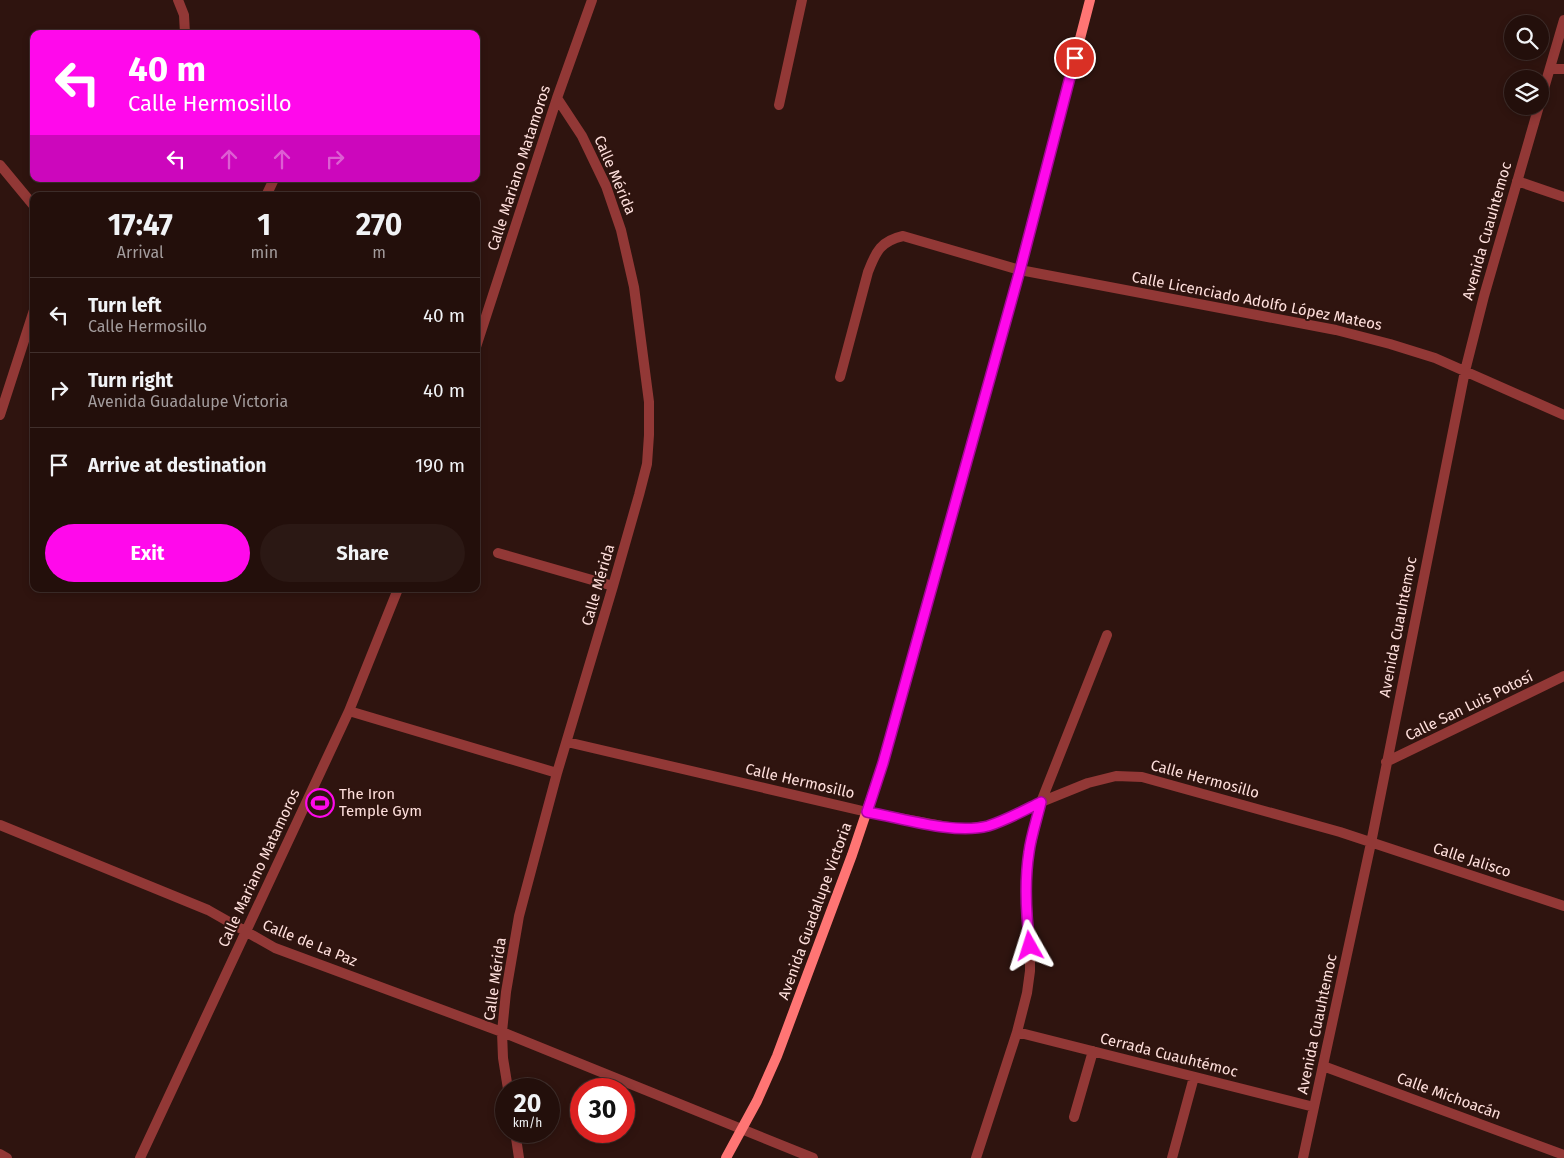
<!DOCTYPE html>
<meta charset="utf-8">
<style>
:root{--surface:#230f0b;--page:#2b1814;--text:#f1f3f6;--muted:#a39c9d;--line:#402f2c;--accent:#ff09eb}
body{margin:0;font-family:"Fira Sans",sans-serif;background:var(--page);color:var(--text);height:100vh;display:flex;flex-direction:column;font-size:19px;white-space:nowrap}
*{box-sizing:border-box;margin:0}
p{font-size:16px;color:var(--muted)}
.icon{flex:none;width:28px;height:28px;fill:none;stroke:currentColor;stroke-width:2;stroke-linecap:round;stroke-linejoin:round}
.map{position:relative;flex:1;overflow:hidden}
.drawer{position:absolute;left:30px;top:192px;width:450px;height:400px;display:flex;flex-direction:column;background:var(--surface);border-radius:10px;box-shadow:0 2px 8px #0003,0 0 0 1px var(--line)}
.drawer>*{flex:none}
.guide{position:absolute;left:30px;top:30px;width:450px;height:152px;border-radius:10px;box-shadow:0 2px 8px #0003,0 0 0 1px var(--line);background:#ff09eb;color:#fff;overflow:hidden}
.tools{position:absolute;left:1504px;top:15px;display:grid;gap:10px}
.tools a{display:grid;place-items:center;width:45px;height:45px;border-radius:50%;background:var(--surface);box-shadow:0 2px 8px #0003,0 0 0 1px var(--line);font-size:25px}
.speed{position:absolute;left:495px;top:1078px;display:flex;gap:10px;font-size:25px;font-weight:700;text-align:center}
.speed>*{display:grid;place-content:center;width:65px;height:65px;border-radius:50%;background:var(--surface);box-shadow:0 2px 8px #0003,0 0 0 1px var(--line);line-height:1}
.speed small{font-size:12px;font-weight:400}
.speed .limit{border:8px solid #d22;background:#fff;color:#111}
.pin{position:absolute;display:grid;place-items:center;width:42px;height:42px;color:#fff;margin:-21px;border:2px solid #fff;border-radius:50%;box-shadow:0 1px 5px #0007}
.me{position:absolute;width:55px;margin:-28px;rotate:354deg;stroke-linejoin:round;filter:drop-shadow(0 0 4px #0008)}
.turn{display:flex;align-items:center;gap:18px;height:105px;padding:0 15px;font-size:22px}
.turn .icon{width:65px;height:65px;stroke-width:2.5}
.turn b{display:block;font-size:35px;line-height:42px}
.lanes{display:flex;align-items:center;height:48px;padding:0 15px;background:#0003;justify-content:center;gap:25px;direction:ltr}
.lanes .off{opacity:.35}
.eta{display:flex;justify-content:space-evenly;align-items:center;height:85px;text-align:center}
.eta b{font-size:30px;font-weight:700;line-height:35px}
.cta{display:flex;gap:10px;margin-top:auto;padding:10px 15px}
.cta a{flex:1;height:58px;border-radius:30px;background:var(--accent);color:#fff;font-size:20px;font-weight:700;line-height:58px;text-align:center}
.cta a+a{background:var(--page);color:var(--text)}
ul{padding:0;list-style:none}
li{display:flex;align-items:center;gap:15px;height:75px;padding:0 15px;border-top:1px solid var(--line)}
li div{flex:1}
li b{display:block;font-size:19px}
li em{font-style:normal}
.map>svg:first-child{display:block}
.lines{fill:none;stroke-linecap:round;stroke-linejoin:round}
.minor{stroke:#923836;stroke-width:10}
.secondary{stroke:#ff7574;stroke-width:10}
.route-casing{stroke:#a60699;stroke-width:12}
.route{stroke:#ff09eb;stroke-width:9}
.labels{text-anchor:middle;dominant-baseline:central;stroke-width:4;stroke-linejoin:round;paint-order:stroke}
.street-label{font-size:15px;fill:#ffe0dd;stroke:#2f140f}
.poi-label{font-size:15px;fill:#ffe0dd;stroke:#2f140f;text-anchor:start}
</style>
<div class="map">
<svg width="1564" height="1158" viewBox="0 0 1564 1158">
<rect width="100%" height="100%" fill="#2f140f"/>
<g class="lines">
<path class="minor" d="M178,0L184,15L185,34
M1550,69H1564
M1540,102L1564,20
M779,105L802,0
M0,165L34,206
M1517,181L1564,197
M266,196L274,179
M476,347L557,98L592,0
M840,377L868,272C876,251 881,241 903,236L1020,270L1336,330L1390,344L1435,358L1564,415
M0,415L34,310
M498,553L613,586
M349,711L557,773
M567,742L867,812L942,826L964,829L986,826L1005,820L1041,802L1088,783L1116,776L1142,777L1340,832L1564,906
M1386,762L1564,676
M0,825L208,910L275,948L502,1032L813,1158
M1017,1032L1314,1107
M1323,1066L1564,1155
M508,1089L503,1058L502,1032L506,992L519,916L557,773L613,586L639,495L647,464L649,435V402L634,287L621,230L606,186L582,136L557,98
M1074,1117L1093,1051
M515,1131L519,1158
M0,1154L7,1158
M140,1158L349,711L398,589
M976,1158L1017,1032L1027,993L1030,971V946L1026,911V884L1029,851L1041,802L1107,635
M1172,1158L1194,1077
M1303,1158L1371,843L1465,371L1484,296L1539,106"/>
<path class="secondary" d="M726,1158L757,1101L777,1056L852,855L883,763L1020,270L1090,0"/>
</g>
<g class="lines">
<defs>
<path id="route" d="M1030,946C1026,915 1024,884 1029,852C1031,836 1037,819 1041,802C1023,811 1007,820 988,826C954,835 902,818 867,812L883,763L1020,270L1075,58"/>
</defs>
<use href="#route" class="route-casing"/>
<use href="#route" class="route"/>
</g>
<defs>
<symbol id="stadium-ring" viewBox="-11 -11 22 22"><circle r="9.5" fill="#2f140f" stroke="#ff09eb" stroke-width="1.5"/><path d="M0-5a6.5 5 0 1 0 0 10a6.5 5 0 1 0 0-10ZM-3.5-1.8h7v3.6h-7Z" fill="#ff09eb"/></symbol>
</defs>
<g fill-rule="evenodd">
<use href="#stadium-ring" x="304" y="787" width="32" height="32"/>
</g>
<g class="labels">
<g class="street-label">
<text transform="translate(519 168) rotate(-72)">Calle Mariano Matamoros</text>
<text transform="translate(615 175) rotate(67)">Calle Mérida</text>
<text transform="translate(1487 231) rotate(-74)">Avenida Cuauhtemoc</text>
<text transform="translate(1257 301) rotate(11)">Calle Licenciado Adolfo López Mateos</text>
<text transform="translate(598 585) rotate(-74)">Calle Mérida</text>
<text transform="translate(1398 627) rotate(-79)">Avenida Cuauhtemoc</text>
<text transform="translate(1469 706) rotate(-26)">Calle San Luis Potosí</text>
<text transform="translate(1205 779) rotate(15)">Calle Hermosillo</text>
<text transform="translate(800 781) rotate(13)">Calle Hermosillo</text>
<text transform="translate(1472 860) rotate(18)">Calle Jalisco</text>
<text transform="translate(259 868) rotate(-65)">Calle Mariano Matamoros</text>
<text transform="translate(815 911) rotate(-70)">Avenida Guadalupe Victoria</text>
<text transform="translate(310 943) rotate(22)">Calle de La Paz</text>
<text transform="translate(495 979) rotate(-82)">Calle Mérida</text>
<text transform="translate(1317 1024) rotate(-78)">Avenida Cuauhtemoc</text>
<text transform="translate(1169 1055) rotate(14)">Cerrada Cuauhtémoc</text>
<text transform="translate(1449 1096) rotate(20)">Calle Michoacán</text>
</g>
<g class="poi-label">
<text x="339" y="794">The Iron<tspan x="339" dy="17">Temple Gym</tspan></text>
</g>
</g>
</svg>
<div class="tools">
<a><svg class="icon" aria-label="search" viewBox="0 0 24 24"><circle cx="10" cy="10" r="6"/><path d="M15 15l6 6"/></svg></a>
<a><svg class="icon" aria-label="layers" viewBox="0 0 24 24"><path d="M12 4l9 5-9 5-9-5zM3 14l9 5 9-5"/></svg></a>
</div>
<div class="speed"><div>20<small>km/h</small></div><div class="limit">30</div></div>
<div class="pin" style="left:1075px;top:58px;background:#d93025"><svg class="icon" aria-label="arrive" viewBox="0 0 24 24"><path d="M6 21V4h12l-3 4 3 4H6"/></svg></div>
<svg class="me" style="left:1030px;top:946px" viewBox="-20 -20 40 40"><path d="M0-17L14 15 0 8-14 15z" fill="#ff09eb" stroke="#fff" stroke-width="4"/></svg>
<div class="guide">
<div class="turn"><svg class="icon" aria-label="left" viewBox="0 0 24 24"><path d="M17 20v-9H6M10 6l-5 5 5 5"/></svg><div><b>40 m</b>Calle Hermosillo</div></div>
<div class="lanes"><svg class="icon" aria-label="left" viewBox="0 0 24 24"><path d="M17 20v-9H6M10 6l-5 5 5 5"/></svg><svg class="icon off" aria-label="ahead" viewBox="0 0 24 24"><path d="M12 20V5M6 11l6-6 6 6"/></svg><svg class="icon off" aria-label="ahead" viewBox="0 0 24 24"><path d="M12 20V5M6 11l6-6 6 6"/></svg><svg class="icon off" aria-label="right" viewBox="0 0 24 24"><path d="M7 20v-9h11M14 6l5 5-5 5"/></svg></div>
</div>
<section class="drawer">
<div class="eta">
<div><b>17:47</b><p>Arrival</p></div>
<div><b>1</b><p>min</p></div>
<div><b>270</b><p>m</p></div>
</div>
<ul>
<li><svg class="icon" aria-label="left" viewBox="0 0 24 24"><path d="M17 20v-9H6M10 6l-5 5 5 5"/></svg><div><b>Turn left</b><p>Calle Hermosillo</p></div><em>40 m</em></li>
<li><svg class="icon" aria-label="right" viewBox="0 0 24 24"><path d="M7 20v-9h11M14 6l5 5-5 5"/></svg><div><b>Turn right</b><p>Avenida Guadalupe Victoria</p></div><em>40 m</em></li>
<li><svg class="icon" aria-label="arrive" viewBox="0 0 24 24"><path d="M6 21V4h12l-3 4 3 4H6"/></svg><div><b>Arrive at destination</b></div><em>190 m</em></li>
</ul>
<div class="cta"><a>Exit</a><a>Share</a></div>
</section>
</div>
